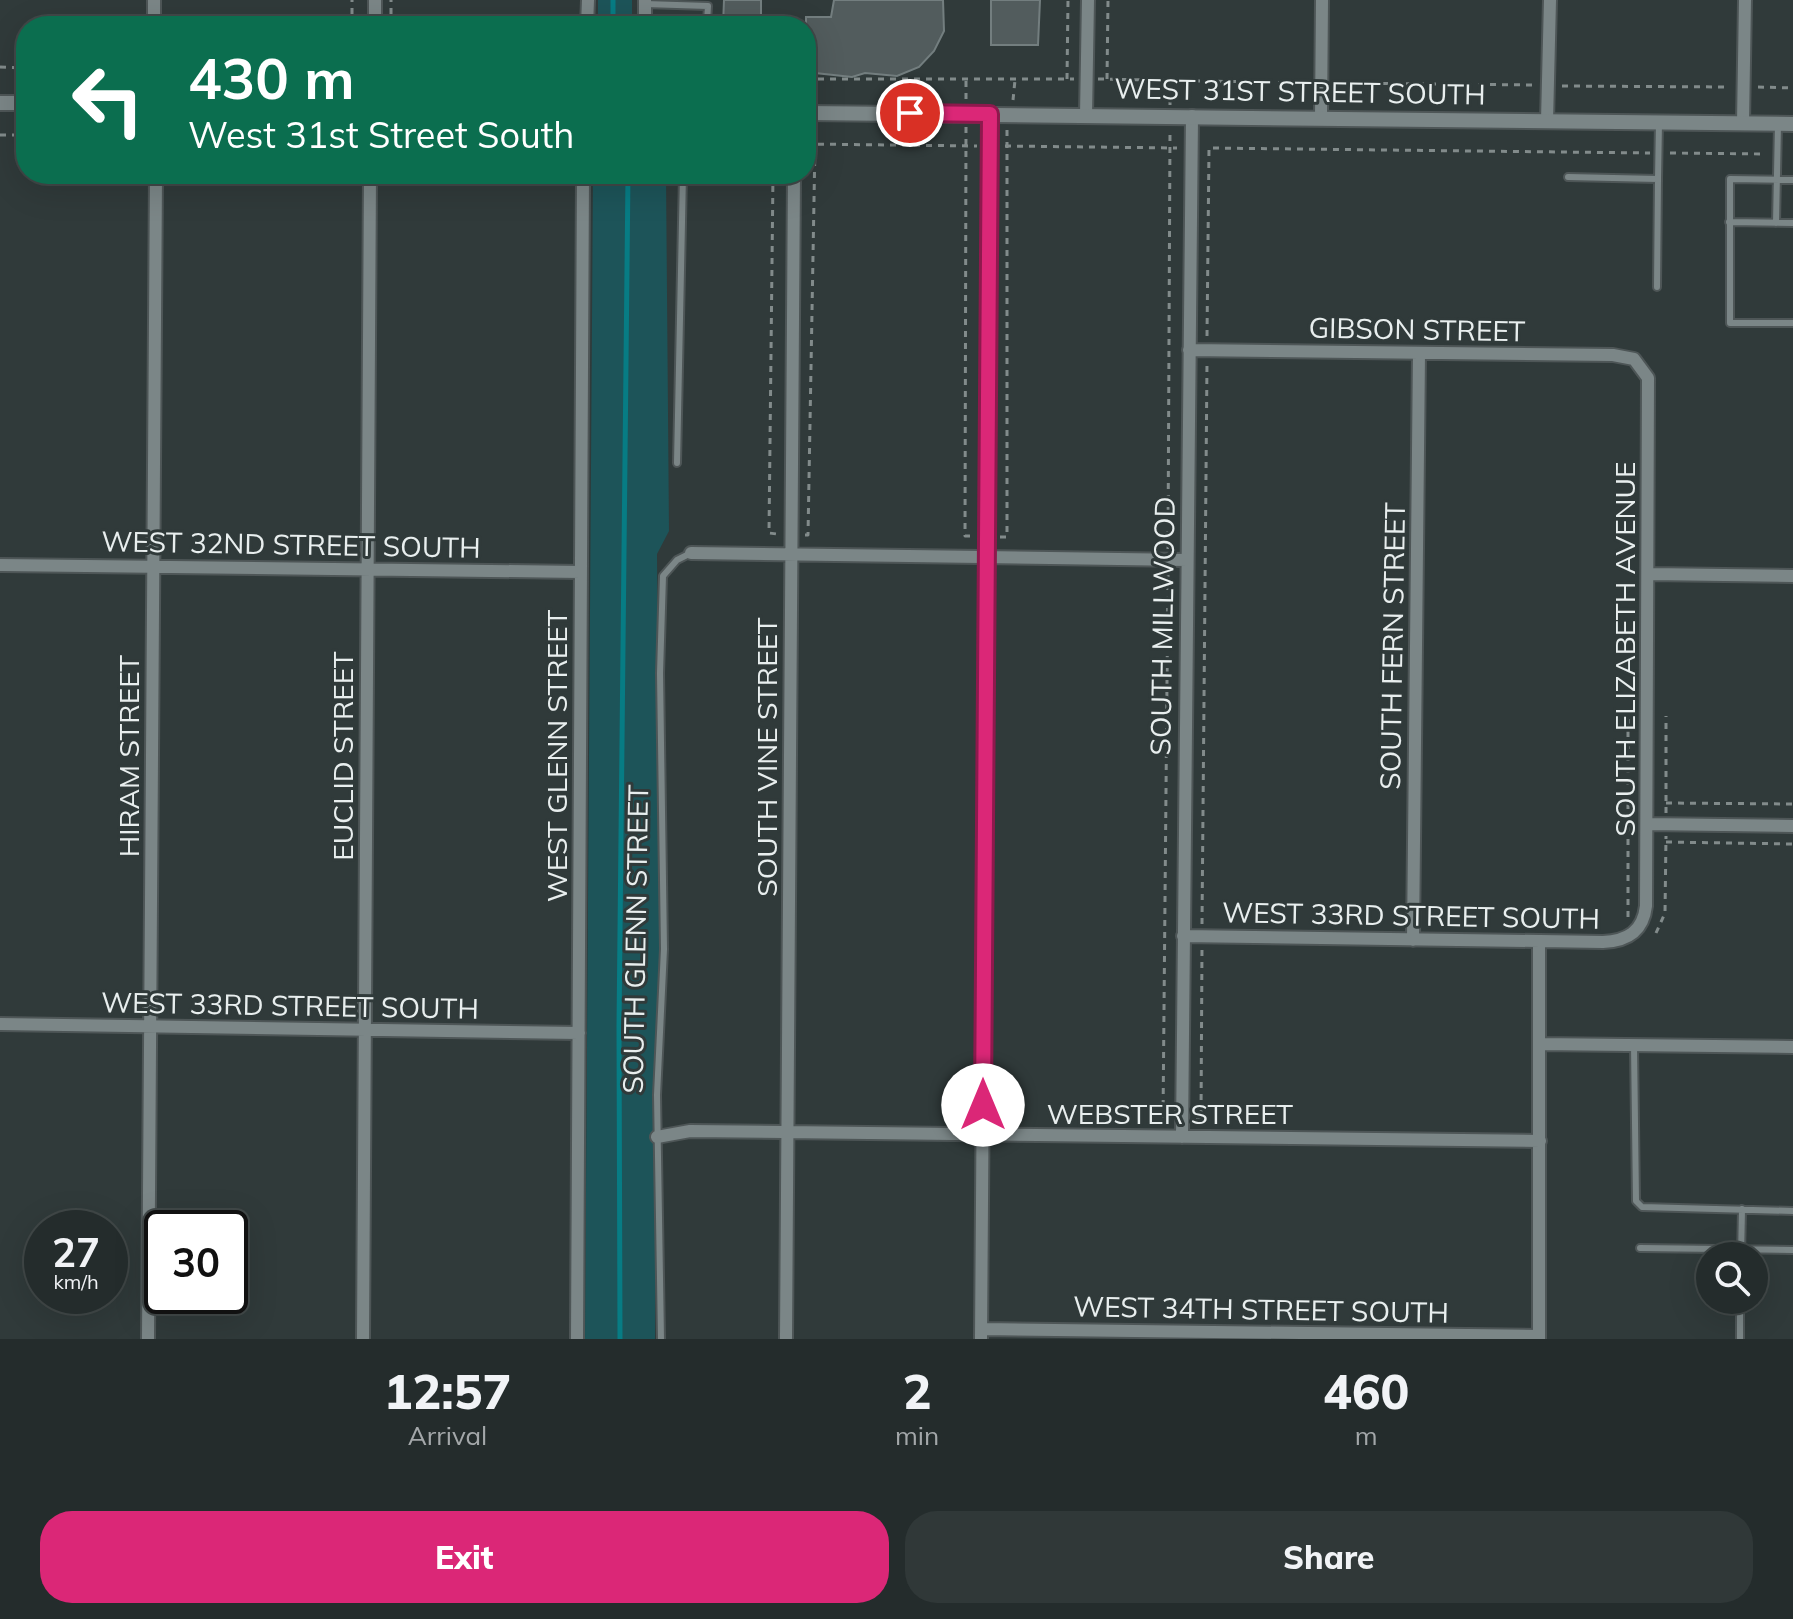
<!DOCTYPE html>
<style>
:root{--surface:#242c2c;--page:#303838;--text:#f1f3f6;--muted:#a3a7a9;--line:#414848;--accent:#db2777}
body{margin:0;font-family:Mulish,sans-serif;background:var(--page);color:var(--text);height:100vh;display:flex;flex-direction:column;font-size:30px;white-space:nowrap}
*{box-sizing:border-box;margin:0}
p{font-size:26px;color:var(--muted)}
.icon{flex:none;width:44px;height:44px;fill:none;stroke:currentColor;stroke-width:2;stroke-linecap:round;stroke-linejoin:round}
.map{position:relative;height:1339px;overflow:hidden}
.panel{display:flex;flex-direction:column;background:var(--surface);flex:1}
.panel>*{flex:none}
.top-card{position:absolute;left:16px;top:16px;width:800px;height:168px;border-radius:32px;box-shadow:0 8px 32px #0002,0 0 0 2px var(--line);background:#0b6e4f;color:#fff;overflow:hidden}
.buttons{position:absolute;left:1696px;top:1242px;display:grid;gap:16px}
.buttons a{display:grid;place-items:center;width:72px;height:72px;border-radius:50%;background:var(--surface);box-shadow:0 8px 32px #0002,0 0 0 2px var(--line);font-size:40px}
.speed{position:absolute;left:24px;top:1210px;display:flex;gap:16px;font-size:40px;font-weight:700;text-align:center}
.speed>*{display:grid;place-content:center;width:104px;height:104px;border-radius:50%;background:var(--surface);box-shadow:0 8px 32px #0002,0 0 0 2px var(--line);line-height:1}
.speed small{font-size:20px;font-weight:400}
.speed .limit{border:4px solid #111;border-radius:12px;background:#fff;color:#111}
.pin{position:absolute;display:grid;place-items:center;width:68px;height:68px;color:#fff;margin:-34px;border:4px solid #fff;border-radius:50%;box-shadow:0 2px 8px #0007}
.me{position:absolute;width:88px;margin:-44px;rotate:0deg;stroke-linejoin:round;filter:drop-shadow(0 0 6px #0008)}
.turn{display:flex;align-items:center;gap:28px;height:168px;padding:0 40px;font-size:36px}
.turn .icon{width:104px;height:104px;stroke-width:2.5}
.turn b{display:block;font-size:56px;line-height:68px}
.eta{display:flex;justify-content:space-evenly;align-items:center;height:136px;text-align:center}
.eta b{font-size:48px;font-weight:800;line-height:56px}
.primary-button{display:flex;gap:16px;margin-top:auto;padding:16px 40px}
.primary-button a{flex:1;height:92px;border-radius:32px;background:var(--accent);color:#fff;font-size:32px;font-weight:800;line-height:92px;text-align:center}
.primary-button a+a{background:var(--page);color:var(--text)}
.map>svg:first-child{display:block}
.green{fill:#1d5459}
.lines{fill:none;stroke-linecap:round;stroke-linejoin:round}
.stream{stroke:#077c84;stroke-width:5}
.building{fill:#525c5d;stroke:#737e7f;stroke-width:2}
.service-casing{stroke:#4e5657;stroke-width:10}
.minor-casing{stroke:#4e5657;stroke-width:16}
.tertiary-casing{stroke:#4e5657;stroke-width:18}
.path{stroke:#828b8b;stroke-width:3;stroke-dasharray:6 6;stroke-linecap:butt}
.service{stroke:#7b8687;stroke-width:6}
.minor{stroke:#7b8687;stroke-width:12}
.tertiary{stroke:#7b8687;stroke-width:14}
.route-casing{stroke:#8e194d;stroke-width:20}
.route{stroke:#db2777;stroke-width:14}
.labels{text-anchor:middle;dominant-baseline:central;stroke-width:6;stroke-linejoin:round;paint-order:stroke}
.street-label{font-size:28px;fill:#e8eeee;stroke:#303a3a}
</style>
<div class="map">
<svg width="1793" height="1339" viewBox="0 0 1793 1339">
<rect width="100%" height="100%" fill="#303a3a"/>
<path class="green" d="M598,0H632V26H598Z
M593,174H666L669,531L657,554L661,1126L656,1157L655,1339H585Z"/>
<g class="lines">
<path class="stream" d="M613,26V0
M620,1339L619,1026L628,174"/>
</g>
<path class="building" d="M724,0H761V26H723Z
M834,0H943L944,31L934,51L919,67L897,76L865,73L852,77L806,72V17H831Z
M991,0H1040L1038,45H991Z"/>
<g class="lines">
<defs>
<path id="service" d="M645,4L708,6L707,22
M1568,177L1658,179L1657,287
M1658,179L1659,122
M1793,180L1730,179V323H1793
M1729,222L1793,223
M1776,223L1778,124
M677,463L683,174
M1634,1045L1636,1201L1642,1207L1793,1211
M1640,1248L1793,1250
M1741,1256L1742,1209
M661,1339L657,1095L664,949L660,673L663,576L677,560L691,553
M1740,1339V1300"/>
<path id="minor" d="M154,26V0
M375,26V0
M587,26L588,0
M645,26V0
M1086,115L1088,0
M1321,118L1322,0
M1547,121L1550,0
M1743,123L1745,0
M691,553L1187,560
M0,565L581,572
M1650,574L1793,576
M1647,824L1793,826
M1183,936L1603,942C1627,941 1643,932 1646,906L1648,378L1634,359L1613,355L1189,350
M1413,940L1419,353
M0,1024L579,1033
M1539,1044L1793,1047
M657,1137L690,1131L1540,1141
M1182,1137L1192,116
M982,1329L1539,1336
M148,1339L156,174
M363,1339L370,174
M577,1339L583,174
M786,1339L794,174
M981,1339L990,114
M1539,1339V941"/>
<path id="tertiary" d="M0,103H26
M806,113L1793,124"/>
</defs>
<use href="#service" class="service-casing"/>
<use href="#minor" class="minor-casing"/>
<use href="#tertiary" class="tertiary-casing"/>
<path class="path" d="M352,26V0
M391,26V0
M0,67L26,68
M806,79H1074
M1067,79L1068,0
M1098,79L1310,83
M1107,79L1108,0
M1334,83L1534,85
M1562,86L1730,87
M1758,87L1793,88
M966,99V79
M1013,100L1015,80
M1170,105V80
M966,127L965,536H973
M0,135H26
M806,144L977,146
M1005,146L1177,148
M1670,153L1766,154
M773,174L769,533L777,534
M1207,336L1209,148L1650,153
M805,535H808L815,144
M1000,537H1007V127
M1168,549L1170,132
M1168,572L1163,1119H1168
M1666,803L1793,804
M1666,813V716
M1666,842L1793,844
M1628,917V708
M1202,924L1207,363
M1656,933L1665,913L1666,836
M1196,1119H1201L1202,947"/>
<use href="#service" class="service"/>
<use href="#minor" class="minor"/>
<use href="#tertiary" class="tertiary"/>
</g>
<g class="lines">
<defs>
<path id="route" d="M910,113L990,114L983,1105"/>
</defs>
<use href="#route" class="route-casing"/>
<use href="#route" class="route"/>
</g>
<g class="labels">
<g class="street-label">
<text transform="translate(1300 91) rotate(1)">WEST 31ST STREET SOUTH</text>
<text transform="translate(1417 329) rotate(1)">GIBSON STREET</text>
<text transform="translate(291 544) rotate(1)">WEST 32ND STREET SOUTH</text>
<text transform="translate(1162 626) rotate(-89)">SOUTH MILLWOOD</text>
<text transform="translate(1392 646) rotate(-89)">SOUTH FERN STREET</text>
<text transform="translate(1624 649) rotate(-90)">SOUTH ELIZABETH AVENUE</text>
<text transform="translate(128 756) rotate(-90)">HIRAM STREET</text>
<text transform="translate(342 756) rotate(-90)">EUCLID STREET</text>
<text transform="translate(556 756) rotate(-90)">WEST GLENN STREET</text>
<text transform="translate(766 757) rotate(-90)">SOUTH VINE STREET</text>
<text transform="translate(1411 915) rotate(1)">WEST 33RD STREET SOUTH</text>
<text transform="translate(635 939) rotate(-89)">SOUTH GLENN STREET</text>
<text transform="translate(290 1005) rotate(1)">WEST 33RD STREET SOUTH</text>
<text x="1170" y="1113">WEBSTER STREET</text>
<text transform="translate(1261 1309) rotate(1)">WEST 34TH STREET SOUTH</text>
</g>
</g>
</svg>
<div class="buttons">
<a><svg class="icon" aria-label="search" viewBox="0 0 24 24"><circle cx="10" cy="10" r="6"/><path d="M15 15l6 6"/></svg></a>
</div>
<div class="speed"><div>27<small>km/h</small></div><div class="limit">30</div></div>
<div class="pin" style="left:910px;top:113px;background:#d93025"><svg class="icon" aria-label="arrive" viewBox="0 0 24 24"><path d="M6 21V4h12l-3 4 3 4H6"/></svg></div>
<svg class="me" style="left:983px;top:1105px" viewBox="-20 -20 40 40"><circle r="19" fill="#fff"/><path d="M0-13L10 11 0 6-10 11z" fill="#db2777"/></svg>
<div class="top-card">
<div class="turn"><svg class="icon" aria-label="left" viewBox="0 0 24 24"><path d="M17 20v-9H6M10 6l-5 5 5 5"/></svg><div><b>430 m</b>West 31st Street South</div></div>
</div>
</div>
<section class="panel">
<div class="eta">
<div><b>12:57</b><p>Arrival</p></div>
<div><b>2</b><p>min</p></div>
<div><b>460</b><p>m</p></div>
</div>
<div class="primary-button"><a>Exit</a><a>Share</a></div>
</section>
